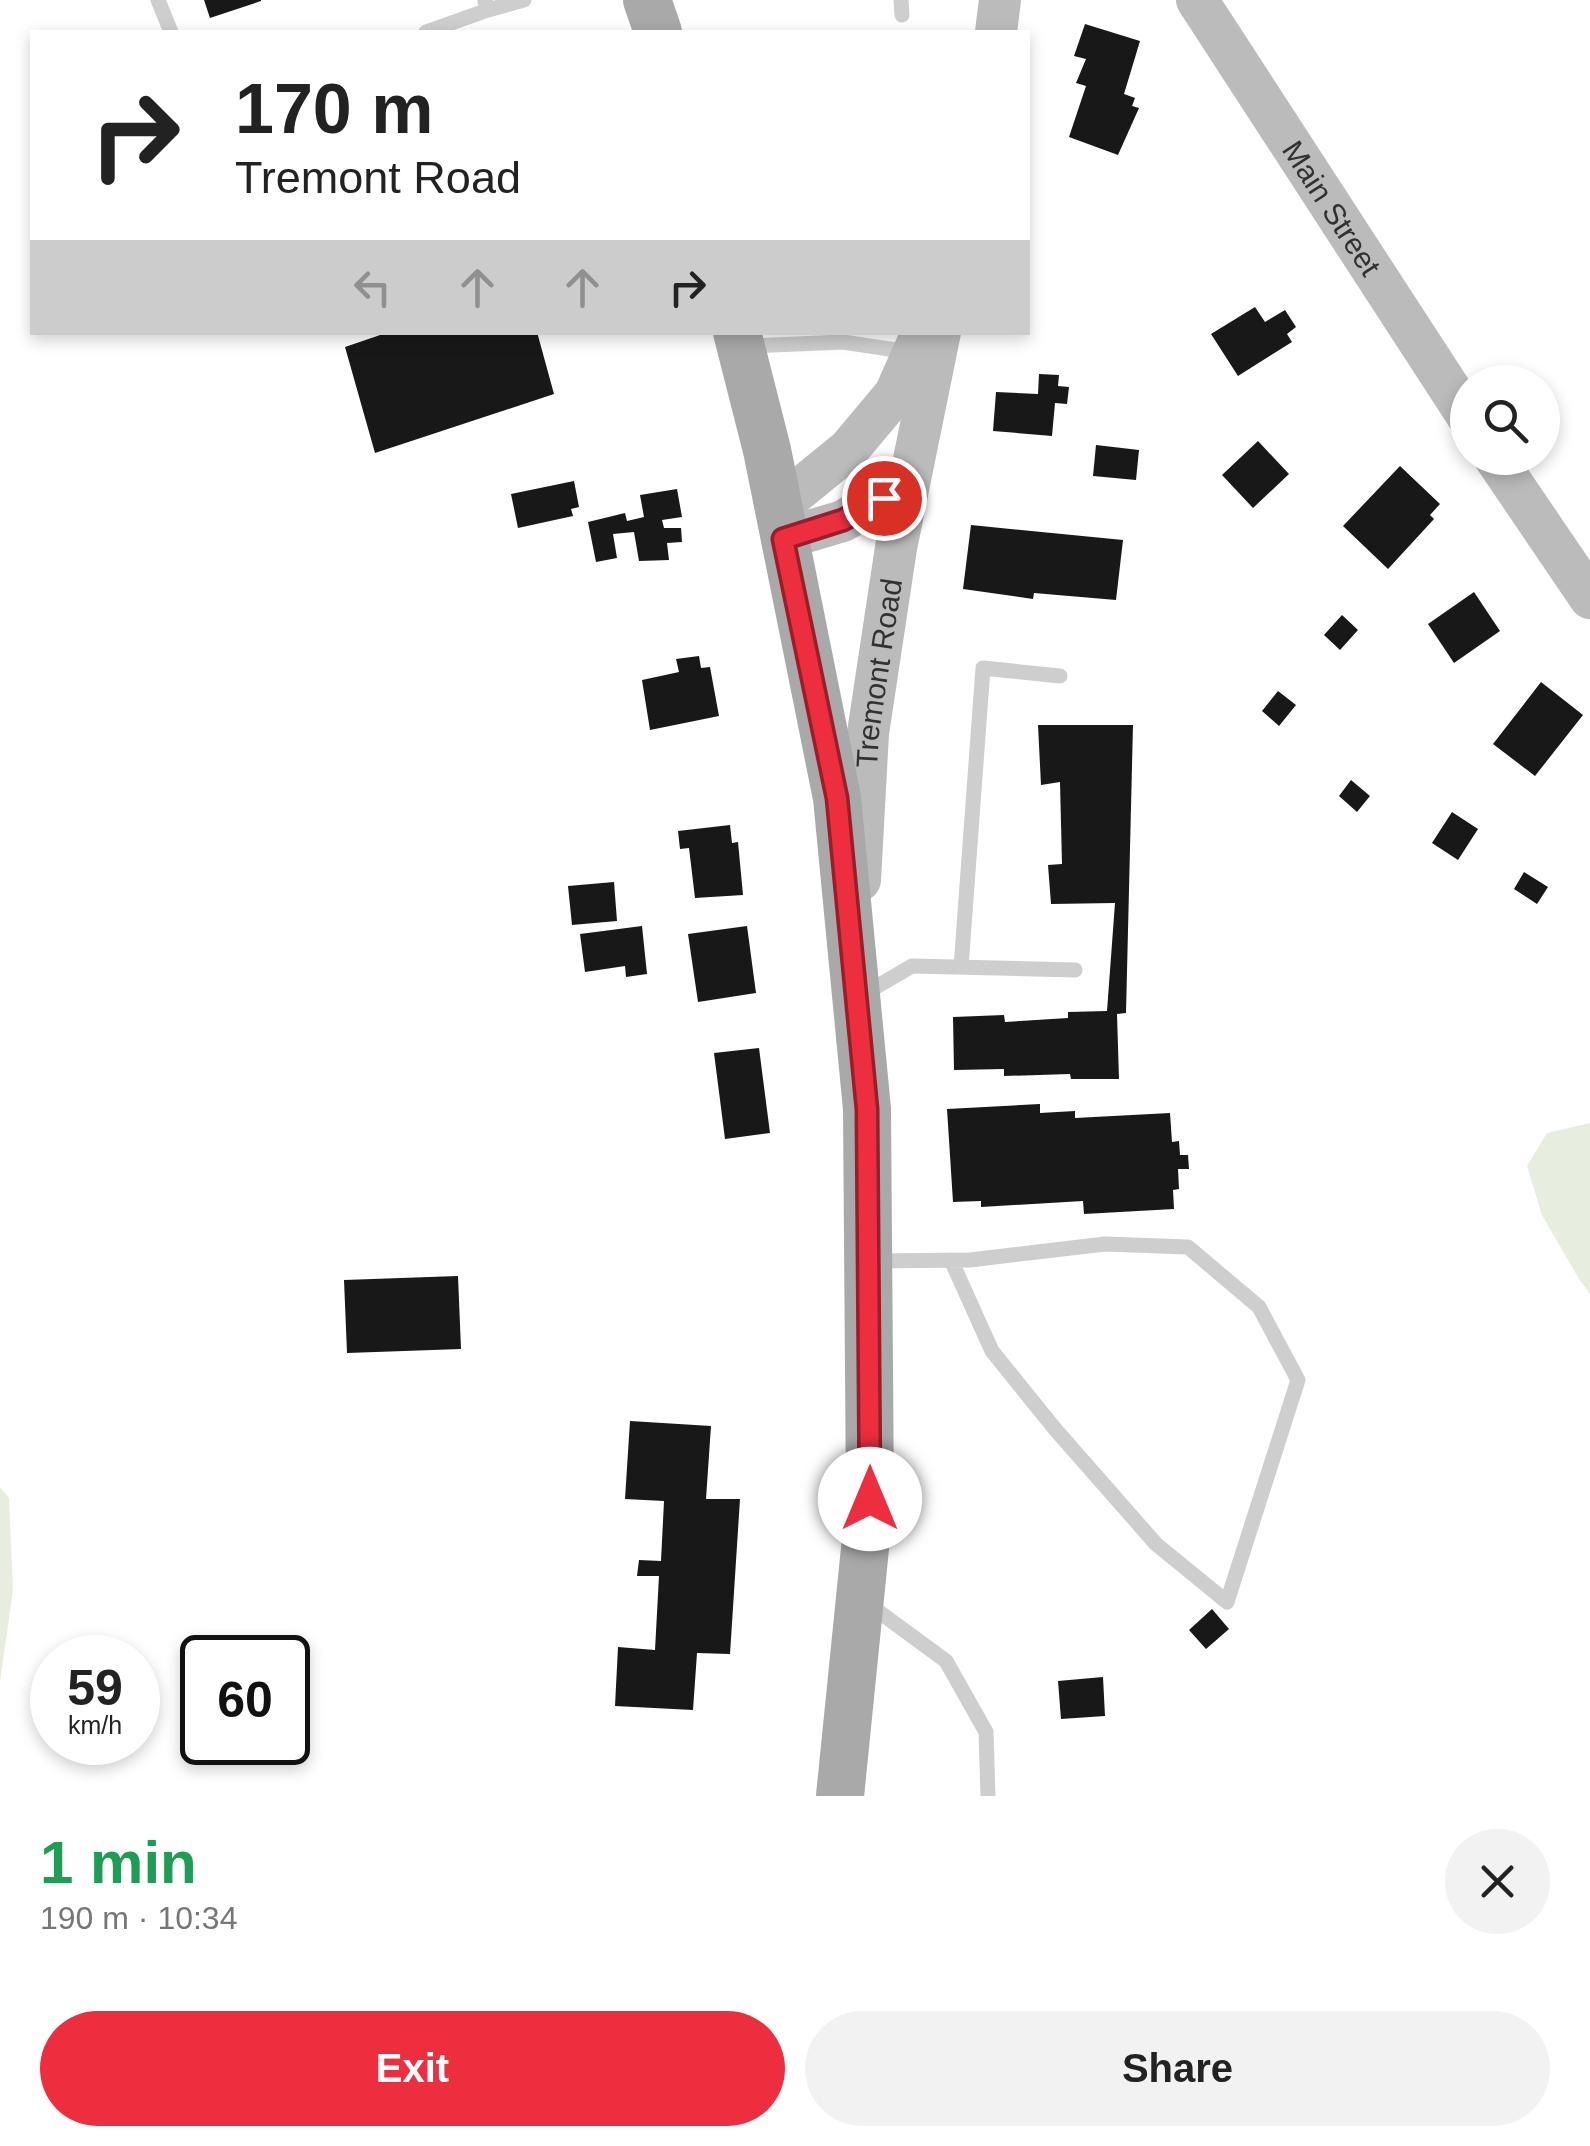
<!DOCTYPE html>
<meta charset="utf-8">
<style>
:root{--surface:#fff;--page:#f2f2f2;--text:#222;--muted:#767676;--accent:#ed2e3f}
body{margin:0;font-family:Arial,sans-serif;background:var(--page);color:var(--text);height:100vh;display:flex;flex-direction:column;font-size:38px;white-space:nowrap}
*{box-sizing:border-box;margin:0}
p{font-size:32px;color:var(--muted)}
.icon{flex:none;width:55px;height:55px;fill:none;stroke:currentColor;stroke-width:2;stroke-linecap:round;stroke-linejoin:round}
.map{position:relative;height:1796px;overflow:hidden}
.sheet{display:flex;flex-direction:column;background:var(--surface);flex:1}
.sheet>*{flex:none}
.hud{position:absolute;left:30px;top:30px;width:1000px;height:305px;border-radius:0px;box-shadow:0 5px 15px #0003;background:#fff;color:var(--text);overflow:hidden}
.buttons{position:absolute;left:1450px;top:365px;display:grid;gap:20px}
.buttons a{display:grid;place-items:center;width:110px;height:110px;border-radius:50%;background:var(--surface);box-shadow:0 5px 15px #0003;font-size:50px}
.speed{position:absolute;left:30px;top:1635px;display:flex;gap:20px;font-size:50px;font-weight:700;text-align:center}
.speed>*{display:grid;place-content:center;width:130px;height:130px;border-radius:50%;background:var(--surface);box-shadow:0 5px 15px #0003;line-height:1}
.speed small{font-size:25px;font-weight:400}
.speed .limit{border:5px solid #111;border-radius:15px;background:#fff;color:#111}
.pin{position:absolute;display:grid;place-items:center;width:85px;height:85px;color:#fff;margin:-42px;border:5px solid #fff;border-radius:50%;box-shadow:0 2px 10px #0007}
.me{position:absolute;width:110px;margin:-55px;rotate:0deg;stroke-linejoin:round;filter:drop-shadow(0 0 8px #0008)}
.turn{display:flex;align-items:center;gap:35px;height:210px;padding:0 40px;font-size:45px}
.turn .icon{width:130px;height:130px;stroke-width:2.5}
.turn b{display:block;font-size:70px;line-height:85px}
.lanes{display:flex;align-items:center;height:95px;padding:0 40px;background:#0003;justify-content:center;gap:50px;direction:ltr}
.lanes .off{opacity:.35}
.round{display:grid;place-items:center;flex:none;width:105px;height:105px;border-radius:52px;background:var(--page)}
.head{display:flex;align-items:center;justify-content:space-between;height:170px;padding:0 40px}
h1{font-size:60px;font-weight:700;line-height:75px;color:#1e9e55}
.primary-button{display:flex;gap:20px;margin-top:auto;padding:20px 40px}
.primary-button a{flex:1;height:115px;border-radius:60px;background:var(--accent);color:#fff;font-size:40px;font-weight:700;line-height:115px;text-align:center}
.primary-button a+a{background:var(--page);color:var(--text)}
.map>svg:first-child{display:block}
.green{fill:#e7eedf}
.building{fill:#181818}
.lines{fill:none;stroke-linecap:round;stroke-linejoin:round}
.lane{stroke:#cecece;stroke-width:15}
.secondary{stroke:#bbb;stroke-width:42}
.primary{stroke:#a9a9a9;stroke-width:48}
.route-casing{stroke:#9a1e29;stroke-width:25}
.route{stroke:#ed2e3f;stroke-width:18}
.labels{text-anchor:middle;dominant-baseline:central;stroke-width:10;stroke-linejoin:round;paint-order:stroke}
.street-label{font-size:30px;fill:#313131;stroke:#fff}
</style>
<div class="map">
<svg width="1590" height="1796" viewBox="0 0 1590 1796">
<rect width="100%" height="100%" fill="#fff"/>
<path class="green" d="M1590,1123V1294L1579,1279L1542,1215L1527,1166L1547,1133Z
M0,1487L9,1498L13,1590L0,1682Z"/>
<path class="building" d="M204,0H261V1L210,18Z
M1085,24L1140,41L1124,94L1135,98L1132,106L1139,108L1118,155L1069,137L1086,86L1076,83L1086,59L1074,56Z
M1255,307L1265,322L1285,310L1296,327L1287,334L1292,342L1238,376L1211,334Z
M389,332H537L554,394L375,453L345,347Z
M1039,374L1059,375L1058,386L1069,387L1067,404L1055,403L1052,436L993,431L996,392L1038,394Z
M1258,441L1289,474L1253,508L1222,475Z
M1096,445L1139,450L1136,480L1093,476Z
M1400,466L1440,504L1430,515L1434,519L1388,569L1343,526Z
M574,481L579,507L571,509L573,516L518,528L511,494Z
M677,489L682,517L662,520L664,528H681L682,542L667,543L669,560L639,561L634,532L613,534L617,558L596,562L588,522L625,513L627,521L644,517L640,495Z
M971,525L1123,540L1116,600L1034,593L1033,599L963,589Z
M1474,592L1500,631L1454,663L1428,624Z
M1342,615L1358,630L1340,650L1324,635Z
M699,656L701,668L710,667L719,716L650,730L642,680L679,672L676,659Z
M1541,682L1583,715L1535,776L1493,744Z
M1278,691L1296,705L1279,726L1262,711Z
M1038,725H1133L1126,1013L1117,1014L1119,1079H1071L1070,1074L1004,1076V1069L954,1070L953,1017L1004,1015L1005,1022L1068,1018V1012L1107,1011L1115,903L1051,904L1048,865L1062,864L1060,782L1041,785Z
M1351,780L1370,796L1357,812L1339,796Z
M1452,812L1478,829L1458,860L1432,843Z
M730,825L732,843L738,842L743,895L695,898L689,848L680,849L678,831Z
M1524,872L1548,887L1537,904L1514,889Z
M614,882L617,921L572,925L568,886Z
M642,926L647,974L626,977L625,966L585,972L580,934Z
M747,926L756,993L698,1002L688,934Z
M759,1048L770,1133L725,1139L714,1053Z
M1040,1104V1113L1075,1111V1118L1170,1113L1172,1142L1179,1141L1180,1155H1188L1189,1169H1178L1179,1189L1173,1190L1174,1209L1084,1214L1083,1201L981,1207V1201L953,1202L947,1109Z
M458,1276L461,1349L347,1353L344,1280Z
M630,1421L711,1426L706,1499H740L730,1654L697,1653L693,1710L615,1706L618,1647L655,1650L659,1576H637L639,1560L661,1561L664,1501L625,1499Z
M1212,1609L1229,1629L1206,1649L1189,1630Z
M1103,1677L1105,1716L1061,1719L1058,1681Z"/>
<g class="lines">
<path class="lane" d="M158,0L171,32
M901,0L902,15
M485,1L488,10L524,0
M426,32L488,10
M748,346L843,342L909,352
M961,967L983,668L1060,676
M864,994L912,966L1075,970
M872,1261L970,1260L1105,1244L1188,1247L1259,1307L1298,1380L1227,1602L1156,1544L1055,1429L992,1351L951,1260
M867,1603L946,1661L986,1732L988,1796"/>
<g class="secondary">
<path id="s1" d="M1197,0L1468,417"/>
<path d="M996,32L1000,0"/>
<path d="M1495,458L1590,598"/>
<path d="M779,506L849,449L895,394L922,333"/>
<path d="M783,539L843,521L909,482"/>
<path id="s2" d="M860,880L868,733L896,548L940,332"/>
</g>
<path class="primary" d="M647,0L658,32
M737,332L767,450L837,798L867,1109L870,1499L840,1796"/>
</g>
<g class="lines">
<defs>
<path id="route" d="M870,1499L867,1109L837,798L783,539L843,520L884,498"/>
</defs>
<use href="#route" class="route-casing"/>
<use href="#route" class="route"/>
</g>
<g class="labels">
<g class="street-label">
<text stroke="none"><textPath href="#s1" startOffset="248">Main Street</textPath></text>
<text stroke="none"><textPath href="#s2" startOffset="208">Tremont Road</textPath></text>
</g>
</g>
</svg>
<div class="buttons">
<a><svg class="icon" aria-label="search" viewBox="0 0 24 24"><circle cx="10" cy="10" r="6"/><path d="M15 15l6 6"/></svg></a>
</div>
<div class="speed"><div>59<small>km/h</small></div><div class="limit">60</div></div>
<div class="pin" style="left:884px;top:498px;background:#d93025"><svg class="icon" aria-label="arrive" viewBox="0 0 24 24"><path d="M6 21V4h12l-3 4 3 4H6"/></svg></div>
<svg class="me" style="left:870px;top:1499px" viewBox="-20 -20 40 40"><circle r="19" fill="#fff"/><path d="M0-13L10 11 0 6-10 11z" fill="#ed2e3f"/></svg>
<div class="hud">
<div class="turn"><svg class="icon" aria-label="right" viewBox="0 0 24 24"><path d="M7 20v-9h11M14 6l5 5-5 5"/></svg><div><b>170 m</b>Tremont Road</div></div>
<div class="lanes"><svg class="icon off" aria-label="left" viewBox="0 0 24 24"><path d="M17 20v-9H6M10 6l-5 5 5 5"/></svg><svg class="icon off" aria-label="ahead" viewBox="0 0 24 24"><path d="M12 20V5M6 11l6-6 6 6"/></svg><svg class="icon off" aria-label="ahead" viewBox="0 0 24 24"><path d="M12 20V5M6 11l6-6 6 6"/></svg><svg class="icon" aria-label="right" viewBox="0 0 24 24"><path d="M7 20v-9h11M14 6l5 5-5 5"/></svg></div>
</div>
</div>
<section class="sheet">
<div class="head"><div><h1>1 min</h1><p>190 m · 10:34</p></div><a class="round"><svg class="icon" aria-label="close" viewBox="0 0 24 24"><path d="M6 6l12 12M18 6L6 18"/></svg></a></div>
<div class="primary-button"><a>Exit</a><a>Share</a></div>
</section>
